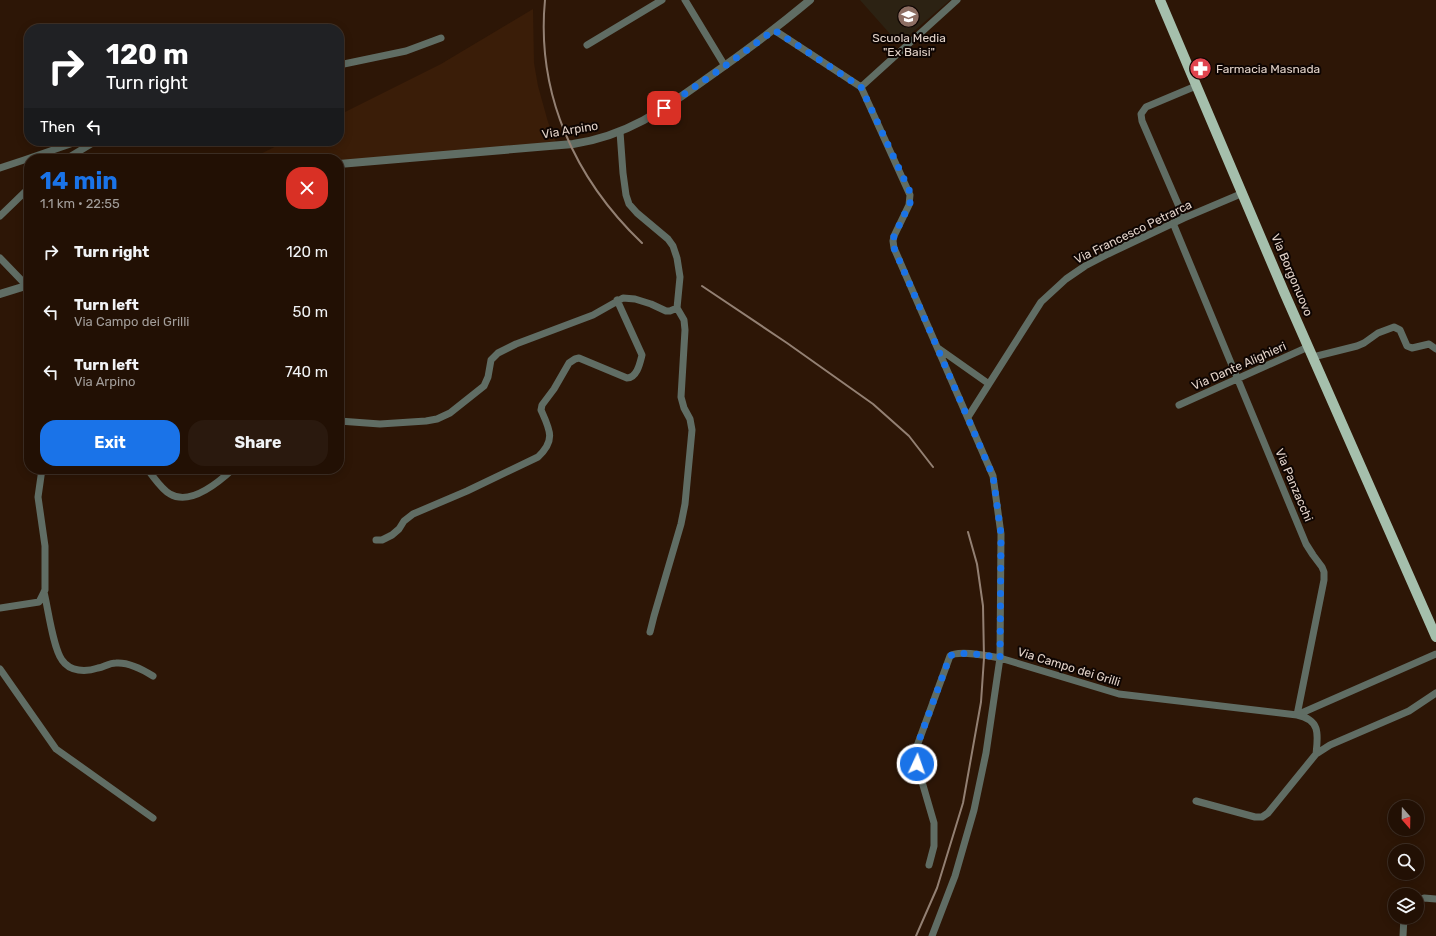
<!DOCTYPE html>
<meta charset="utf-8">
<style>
:root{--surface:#221004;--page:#2a190e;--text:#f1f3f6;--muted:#a29d9a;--line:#3f3026;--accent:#1a73e8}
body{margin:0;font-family:Rubik,sans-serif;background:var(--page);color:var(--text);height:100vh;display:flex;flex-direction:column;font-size:15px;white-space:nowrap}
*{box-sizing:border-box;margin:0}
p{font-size:13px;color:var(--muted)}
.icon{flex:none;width:22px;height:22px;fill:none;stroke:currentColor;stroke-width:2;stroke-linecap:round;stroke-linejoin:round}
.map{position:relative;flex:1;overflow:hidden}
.panel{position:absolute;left:24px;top:154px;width:320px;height:320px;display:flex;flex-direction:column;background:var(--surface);border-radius:16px;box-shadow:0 2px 10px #0003,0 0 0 1px var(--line)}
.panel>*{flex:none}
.banner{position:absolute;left:24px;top:24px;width:320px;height:122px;border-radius:16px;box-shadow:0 2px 10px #0003,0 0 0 1px var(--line);background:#202124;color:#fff;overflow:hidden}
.needle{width:26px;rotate:160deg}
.tools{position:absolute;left:1388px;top:800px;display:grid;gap:8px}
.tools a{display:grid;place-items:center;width:36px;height:36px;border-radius:50%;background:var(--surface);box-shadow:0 2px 10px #0003,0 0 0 1px var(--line);font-size:20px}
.pin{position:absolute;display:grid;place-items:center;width:34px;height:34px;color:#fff;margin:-17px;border-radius:8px;box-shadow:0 2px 6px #0006}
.me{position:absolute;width:44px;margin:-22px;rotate:3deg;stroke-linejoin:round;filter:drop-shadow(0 0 3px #0008)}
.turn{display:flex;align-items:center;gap:14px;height:84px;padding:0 16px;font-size:18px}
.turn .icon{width:52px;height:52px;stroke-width:2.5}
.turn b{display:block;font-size:28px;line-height:34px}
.then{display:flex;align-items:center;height:38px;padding:0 16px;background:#0003;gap:8px;font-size:15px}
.round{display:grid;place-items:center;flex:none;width:42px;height:42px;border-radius:16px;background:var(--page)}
.head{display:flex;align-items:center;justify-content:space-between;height:68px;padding:0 16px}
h1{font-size:24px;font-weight:700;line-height:30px;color:var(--accent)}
.action{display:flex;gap:8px;margin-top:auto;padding:8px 16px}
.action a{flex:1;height:46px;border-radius:16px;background:var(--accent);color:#fff;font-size:16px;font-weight:700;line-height:46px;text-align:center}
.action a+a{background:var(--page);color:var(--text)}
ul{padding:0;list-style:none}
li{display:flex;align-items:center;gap:12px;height:60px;padding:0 16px}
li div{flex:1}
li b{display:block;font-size:15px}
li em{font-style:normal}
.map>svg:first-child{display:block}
.built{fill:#3a1d08}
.education{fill:#2c2213}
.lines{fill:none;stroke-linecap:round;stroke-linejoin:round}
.minor{stroke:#606d64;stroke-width:7}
.tertiary{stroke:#606d64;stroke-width:8}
.primary{stroke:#a5bfac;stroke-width:10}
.rail{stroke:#938073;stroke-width:2}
.route{stroke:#1a73e8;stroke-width:7;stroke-dasharray:0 12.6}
.labels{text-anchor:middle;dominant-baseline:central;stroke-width:4;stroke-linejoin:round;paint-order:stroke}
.poi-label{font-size:12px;fill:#e3d3c9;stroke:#0e0502}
.street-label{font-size:12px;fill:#e3d3c9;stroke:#0e0502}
</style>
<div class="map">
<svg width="1436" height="936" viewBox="0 0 1436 936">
<rect width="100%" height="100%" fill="#2d1606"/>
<path class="built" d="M533,9L534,63L538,86L548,122L556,142L339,161V159H250L287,141H339V115L441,64Z"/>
<path class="education" d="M860,0H950L899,44Z"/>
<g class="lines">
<path class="minor" d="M685,0L725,66
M774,30L861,87L957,0
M587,45L662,0
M339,65L406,51L441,38
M861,87L910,195L909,205L894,236L893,241L894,248L993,476L1001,534L1000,658L1119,694L1297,715L1436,654
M620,132L623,173L626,195L629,204L637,213L668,239L673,246L677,258L680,277L677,308L684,320L685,330L681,397L684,408L690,419L692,430L685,504L681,524L654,616L650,632
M66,159L96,141
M0,168L24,160L79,141
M0,216L29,188
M1184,218L1142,121L1141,114L1146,107L1196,86
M1173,223L1306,544L1313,555L1322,567L1324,572V580L1297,715C1321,720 1318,735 1316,754
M0,258L27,286
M938,348L989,384
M1313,357L1357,346L1364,343L1378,333L1394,327L1400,330L1407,346L1412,348L1429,344L1436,349
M1179,405L1308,347
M968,417L1041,302L1066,279L1085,266L1108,254L1184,218L1243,193
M339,421L380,424L426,421L437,419L450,413L484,386L488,377L491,360L498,353L516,344L593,315L623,298L635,299L651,304L666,311H670L677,308
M147,469C154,477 161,489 170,494C190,506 219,482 233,469
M376,540H382L392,535L399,529L404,521L413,514L467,491L538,457C556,440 550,430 541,410L542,405L554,389L569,363L575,359L579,358L627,378C637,378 640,363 642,355L617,300
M44,592C48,608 53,648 62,660C70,672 86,672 98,668C104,667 109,663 116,663C128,662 142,669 153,676
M0,608L39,602L45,590V546L38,497L42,469
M0,669L56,749L153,818
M1196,801L1255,817H1262L1268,813L1316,754L1330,745L1409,711L1436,693
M929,865L934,846V823L918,768L916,756L917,746L950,656C957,650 990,656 1000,658L986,753L974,810L955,876L932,936
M1417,900L1424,898L1436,899
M1403,936L1404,917"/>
<path class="tertiary" d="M339,164L573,144C631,135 667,107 713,74C747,50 779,26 810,0
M0,294L29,285"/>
<path class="primary" d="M1160,0L1284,292L1436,637"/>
<path class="rail" d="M545,0C536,94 575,179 642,243
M702,286L787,343L873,404L909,436L933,467
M916,936L937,888L963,803L981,702L984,658L983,606L977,564L968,532"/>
</g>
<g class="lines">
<path class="route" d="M664,108L725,66L774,30L861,87L910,192V203L894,236L893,241L894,248L993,476L1001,534L1000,658C990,656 958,650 950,656L917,746L916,754L917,764"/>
</g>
<defs>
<symbol id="school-disc" viewBox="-11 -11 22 22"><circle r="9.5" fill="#8d6e63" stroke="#0e0502"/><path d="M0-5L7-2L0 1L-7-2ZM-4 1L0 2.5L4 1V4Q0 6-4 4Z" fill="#fff"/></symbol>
<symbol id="pharmacy-disc" viewBox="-11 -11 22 22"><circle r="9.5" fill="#e0444e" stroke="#0e0502"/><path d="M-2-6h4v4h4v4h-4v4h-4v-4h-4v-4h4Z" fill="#fff"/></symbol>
</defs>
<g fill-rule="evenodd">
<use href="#school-disc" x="896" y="4" width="25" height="25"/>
<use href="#pharmacy-disc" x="1188" y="56" width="25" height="25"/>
</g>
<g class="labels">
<g class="poi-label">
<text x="909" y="38">Scuola Media<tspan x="909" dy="14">"Ex Baisi"</tspan></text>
<text x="1216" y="69" text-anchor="start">Farmacia Masnada</text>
</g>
<g class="street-label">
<text transform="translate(570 130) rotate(-9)">Via Arpino</text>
<text transform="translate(1133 232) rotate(-26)">Via Francesco Petrarca</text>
<text transform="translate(1292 275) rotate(67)">Via Borgonuovo</text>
<text transform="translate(1239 366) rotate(-24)">Via Dante Alighieri</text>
<text transform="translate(1294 485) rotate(67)">Via Panzacchi</text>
<text transform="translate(1069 667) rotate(17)">Via Campo dei Grilli</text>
</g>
</g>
</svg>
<div class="tools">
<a><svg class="needle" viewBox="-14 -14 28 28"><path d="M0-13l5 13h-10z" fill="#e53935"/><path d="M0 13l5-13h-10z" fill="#a29d9a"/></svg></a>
<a><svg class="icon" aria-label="search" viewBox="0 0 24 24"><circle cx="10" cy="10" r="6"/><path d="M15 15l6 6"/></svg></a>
<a><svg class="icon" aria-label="layers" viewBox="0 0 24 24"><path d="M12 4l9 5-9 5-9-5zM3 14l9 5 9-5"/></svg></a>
</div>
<div class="pin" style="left:664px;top:108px;background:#d93025"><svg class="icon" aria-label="arrive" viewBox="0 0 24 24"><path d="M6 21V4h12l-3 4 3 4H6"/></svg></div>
<svg class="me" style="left:917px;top:764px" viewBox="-20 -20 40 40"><circle r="17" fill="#1a73e8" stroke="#fff" stroke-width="3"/><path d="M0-11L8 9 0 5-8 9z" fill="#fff"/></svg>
<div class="banner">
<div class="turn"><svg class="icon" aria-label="right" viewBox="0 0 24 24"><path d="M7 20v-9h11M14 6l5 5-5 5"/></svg><div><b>120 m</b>Turn right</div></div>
<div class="then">Then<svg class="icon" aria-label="left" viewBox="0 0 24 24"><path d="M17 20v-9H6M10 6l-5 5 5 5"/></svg></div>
</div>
<section class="panel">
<div class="head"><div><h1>14 min</h1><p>1.1 km · 22:55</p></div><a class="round" style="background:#d93025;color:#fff"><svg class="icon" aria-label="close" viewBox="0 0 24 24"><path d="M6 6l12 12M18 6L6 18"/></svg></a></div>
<ul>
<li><svg class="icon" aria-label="right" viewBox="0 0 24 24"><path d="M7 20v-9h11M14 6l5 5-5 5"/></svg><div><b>Turn right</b></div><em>120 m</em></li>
<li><svg class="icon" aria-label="left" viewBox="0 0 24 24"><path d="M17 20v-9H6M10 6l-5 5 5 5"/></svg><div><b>Turn left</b><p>Via Campo dei Grilli</p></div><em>50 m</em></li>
<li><svg class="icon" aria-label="left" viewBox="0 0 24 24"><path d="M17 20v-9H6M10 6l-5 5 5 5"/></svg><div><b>Turn left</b><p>Via Arpino</p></div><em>740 m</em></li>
</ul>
<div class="action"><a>Exit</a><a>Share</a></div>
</section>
</div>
